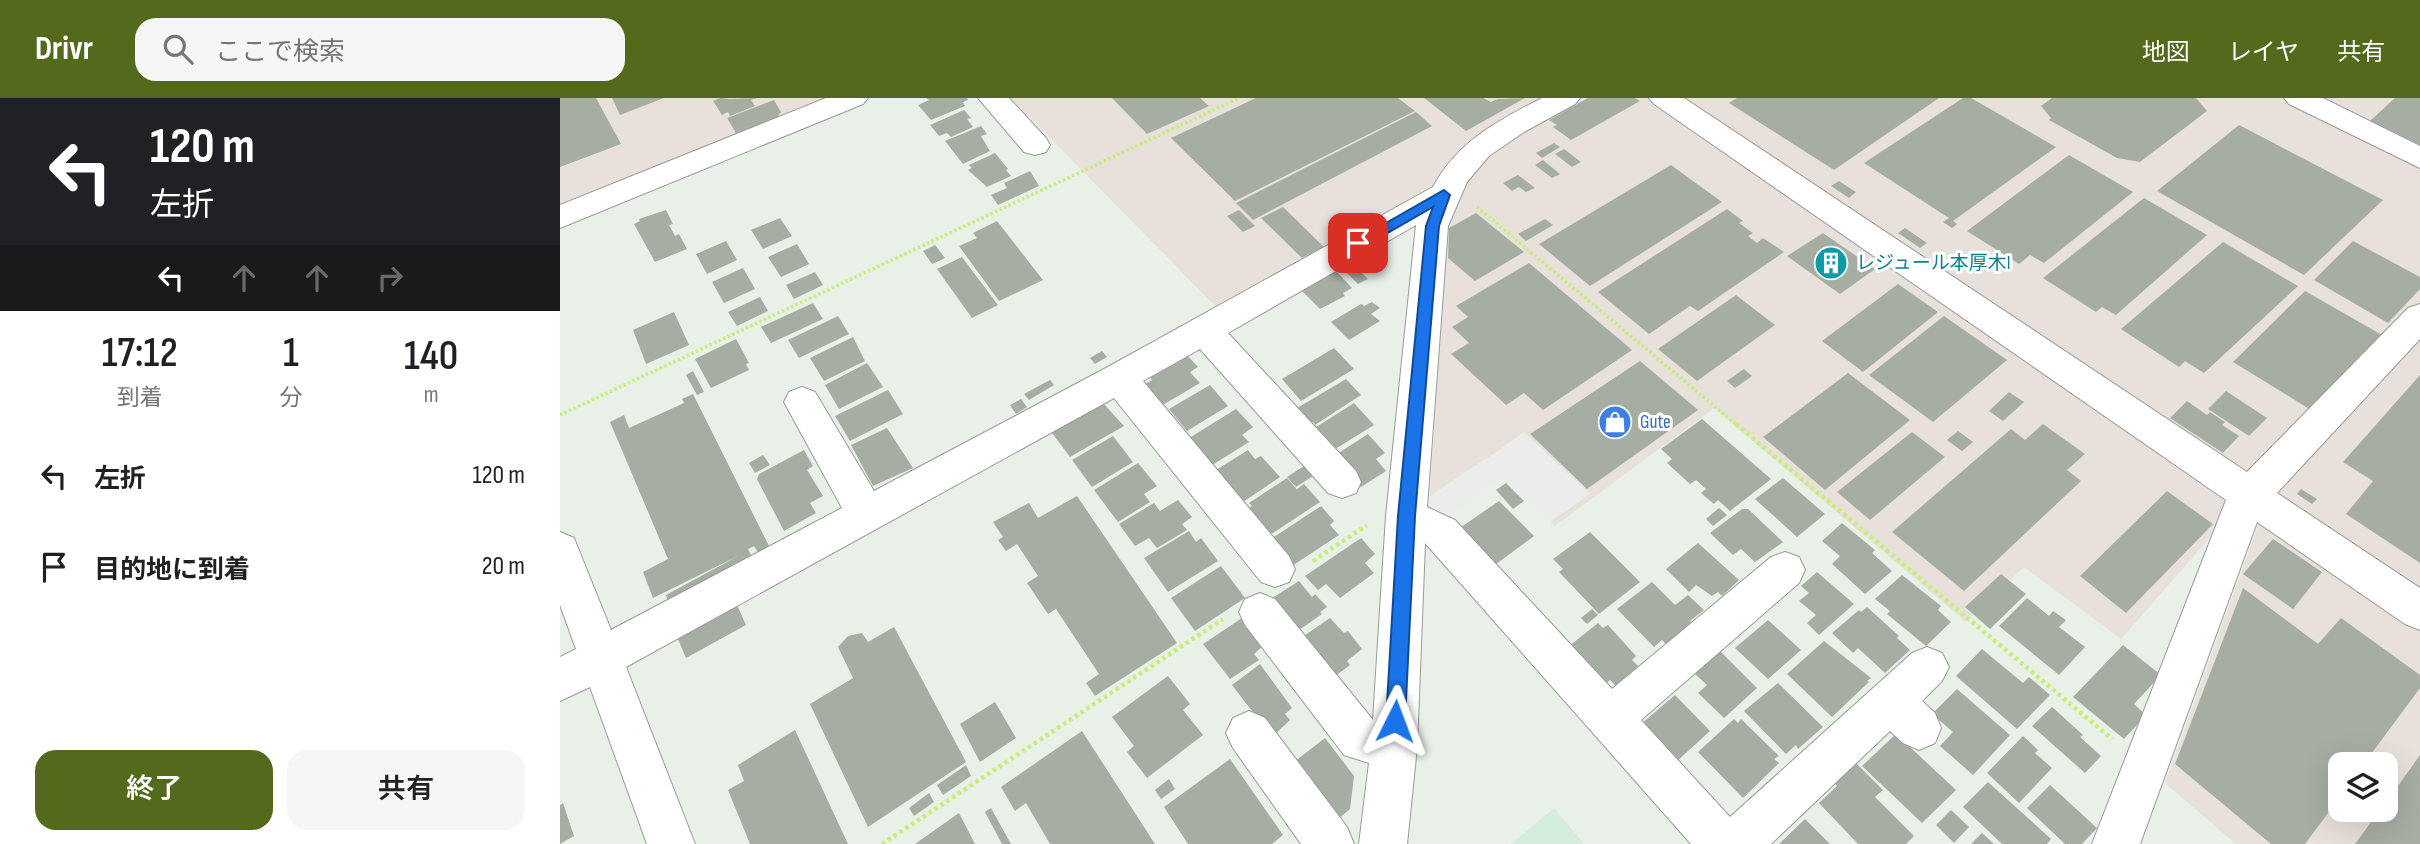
<!DOCTYPE html>
<html lang="ja">
<meta charset="utf-8">
<style>
:root{--surface:#fff;--page:#f6f6f6;--text:#202124;--muted:#757577;--accent:#53691b}
body{margin:0;font-family:"Sofia Sans Condensed","Noto Sans JP",sans-serif;background:var(--page);color:var(--text);height:100vh;display:flex;flex-direction:column;font-size:26px;white-space:nowrap}
*{box-sizing:border-box;margin:0}
p{font-size:23px;color:var(--muted)}
.icon{flex:none;width:38px;height:38px;fill:none;stroke:currentColor;stroke-width:2;stroke-linecap:round;stroke-linejoin:round}
.map{position:relative;flex:1;overflow:hidden}
.details{display:flex;flex-direction:column;background:var(--surface);width:560px}
.details>*{flex:none}
.hud{background:#202124;color:#fff;overflow:hidden}
.fabs{position:absolute;left:1768px;top:654px;display:grid;gap:14px}
.fabs a{display:grid;place-items:center;width:70px;height:70px;border-radius:14px;background:var(--surface);box-shadow:0 7px 28px #0002;font-size:35px}
.pin{position:absolute;display:grid;place-items:center;width:60px;height:60px;color:#fff;margin:-30px;border-radius:14px;box-shadow:0 4px 10px #0006}
.me{position:absolute;width:77px;margin:-38px;rotate:3deg;stroke-linejoin:round;filter:drop-shadow(0 0 5px #0008)}
.turn{display:flex;align-items:center;gap:24px;height:147px;padding:0 35px;font-size:32px}
.turn .icon{width:91px;height:91px;stroke-width:2.5}
.turn b{display:block;font-size:49px;line-height:60px}
.lanes{display:flex;align-items:center;height:66px;padding:0 35px;background:#0003;justify-content:center;gap:35px;direction:ltr}
.lanes .off{opacity:.35}
.eta{display:flex;justify-content:space-evenly;align-items:center;height:119px;text-align:center}
.eta b{font-size:42px;font-weight:600;line-height:49px}
.button{display:flex;gap:14px;margin-top:auto;padding:14px 35px}
.button a{flex:1;height:80px;border-radius:21px;background:var(--accent);color:#fff;font-size:28px;font-weight:600;line-height:80px;text-align:center}
.button a+a{background:var(--page);color:var(--text)}
ul{padding:0;list-style:none}
li{display:flex;align-items:center;gap:21px;height:91px;padding:0 35px}
li div{flex:1}
li b{display:block;font-size:26px}
li em{font-style:normal}
header{display:flex;align-items:center;gap:42px;box-sizing:border-box;height:98px;padding:0 35px;background:var(--accent);color:#fff}
header strong{font-size:33px}
nav{display:flex;gap:38px;margin-inline-start:auto;font-size:24px}
.search{width:490px;height:63px;background:var(--page);display:flex;align-items:center;gap:18px;box-sizing:border-box;padding:0 24px;border-radius:21px;color:var(--muted);font-size:26px}
main{display:flex;flex:1;min-height:0}
.map>svg:first-child{display:block}
.industrial{fill:#e8e0da;fill-rule:evenodd}
.farmland{fill:#d4eddd}
.parking{fill:#ececec}
.building{fill:#a6aea3}
.lines{fill:none;stroke-linecap:round;stroke-linejoin:round}
.minor-casing{stroke:#9a9a9a;stroke-width:2}
.path-far1{stroke:#c4f078;stroke-width:3.5;stroke-dasharray:2.5 2.5;stroke-linecap:butt}
.path{stroke:#c4f078;stroke-width:4.5;stroke-dasharray:3.5 3.5;stroke-linecap:butt}
.minor{fill:#fff;fill-rule:evenodd}
.route{fill:#1a73e8;stroke:#114b97;stroke-width:2}
.labels{text-anchor:middle;dominant-baseline:central;stroke-width:6;stroke-linejoin:round;paint-order:stroke}
.culture-label{font-size:19px;fill:#0d838f;stroke:#fff;text-anchor:start}
.shop-label{font-size:19px;fill:#366cbe;stroke:#fff;text-anchor:start}
</style>
<header>
<strong>Drivr</strong>
<div class="search"><svg class="icon" aria-label="search" viewBox="0 0 24 24"><circle cx="10" cy="10" r="6"/><path d="M15 15l6 6"/></svg>ここで検索</div>
<nav><a>地図</a><a>レイヤ</a><a>共有</a></nav>
</header>
<main>
<section class="details">
<div class="hud">
<div class="turn"><svg class="icon" aria-label="left" viewBox="0 0 24 24"><path d="M17 20v-9H6M10 6l-5 5 5 5"/></svg><div><b>120 m</b>左折</div></div>
<div class="lanes"><svg class="icon" aria-label="left" viewBox="0 0 24 24"><path d="M17 20v-9H6M10 6l-5 5 5 5"/></svg><svg class="icon off" aria-label="ahead" viewBox="0 0 24 24"><path d="M12 20V5M6 11l6-6 6 6"/></svg><svg class="icon off" aria-label="ahead" viewBox="0 0 24 24"><path d="M12 20V5M6 11l6-6 6 6"/></svg><svg class="icon off" aria-label="right" viewBox="0 0 24 24"><path d="M7 20v-9h11M14 6l5 5-5 5"/></svg></div>
</div>
<div class="eta">
<div><b>17:12</b><p>到着</p></div>
<div><b>1</b><p>分</p></div>
<div><b>140</b><p>m</p></div>
</div>
<ul>
<li><svg class="icon" aria-label="left" viewBox="0 0 24 24"><path d="M17 20v-9H6M10 6l-5 5 5 5"/></svg><div><b>左折</b></div><em>120 m</em></li>
<li><svg class="icon" aria-label="arrive" viewBox="0 0 24 24"><path d="M6 21V4h12l-3 4 3 4H6"/></svg><div><b>目的地に到着</b></div><em>20 m</em></li>
</ul>
<div class="button"><a>終了</a><a>共有</a></div>
</section>
<div class="map">
<svg width="1860" height="746" viewBox="0 0 1860 746">
<rect width="100%" height="100%" fill="#e8f0e7"/>
<path class="industrial" d="M0,0H271L0,109Z
M451,0H1860V746H1676L1605,685L1697,431L1669,418L1561,541L1464,469L1405,523L1154,310L995,428L925,361L870,398L887,111L661,214ZM1780,667H1825V712H1780Z"/>
<path class="farmland" d="M994,710L1024,746H951Z"/>
<path class="parking" d="M964,334L1030,396L990,424L943,379L882,424L864,406Z"/>
<path class="building" d="M0,0H36L61,46L0,69Z
M52,0H104L60,17Z
M160,0L170,1L197,0L191,2L195,8L170,18L168,14L162,17L153,3Z
M366,0H407L408,2L403,4L405,8L371,22L358,7L369,2Z
M552,0H640L649,8L587,36Z
M696,0H838L855,13L675,103L611,40Z
M864,0H923L931,4L938,1L965,0L906,33Z
M1028,0H1075L1080,3L1011,42L993,29L997,27L989,22Z
M1177,0H1379L1274,72L1169,5Z
M1403,0H1411L1496,49L1393,123L1397,126L1392,130L1383,124L1389,120L1304,65Z
M1492,0H1636L1647,13L1580,64L1557,60L1489,22L1491,20L1481,8Z
M1835,0H1860V47L1810,23Z
M214,2L221,14L216,21L176,35L167,20Z
M404,12L411,20L407,21L413,29L391,39L387,35L379,38L370,27Z
M856,14L872,28L693,122L676,105Z
M1679,27L1823,102L1744,177L1597,93Z
M421,28L427,36L421,38L430,53L403,66L385,43Z
M994,45L1000,49L982,60L976,55Z
M1004,51L1021,64L1012,69L995,56Z
M435,55L448,71L446,72L451,78L427,89L408,72L412,70L409,67Z
M1509,57L1573,94L1484,165L1470,157L1459,166L1407,133Z
M983,62L1000,76L992,80L975,67Z
M1111,67L1162,104L1030,188L979,146Z
M470,73L479,88L438,107L431,97L447,90L444,85Z
M958,77L975,90L966,94L959,89L952,93L943,85Z
M1279,83L1296,94L1289,100L1271,88Z
M1584,100L1647,137L1556,217L1542,209L1536,214L1483,180Z
M723,109L764,149L742,160L701,120Z
M1167,111L1183,123L1179,125L1193,135L1188,138L1197,145L1203,140L1224,154L1138,213L1130,208L1089,236L1038,194Z
M106,112L113,126L109,127L115,138L119,136L127,151L95,164L74,126L80,123L79,121Z
M679,112L695,128L683,134L667,118Z
M916,115L964,154L915,183L888,160L889,130Z
M220,120L232,138L203,151L191,132Z
M985,121L993,127L966,143L958,136Z
M437,123L483,182L439,203L399,148L417,140L413,135Z
M1345,130L1367,145L1360,150L1338,135Z
M1263,135L1315,171L1280,196L1227,158Z
M166,143L177,162L147,176L136,156Z
M1793,143L1860,179V191L1828,225L1754,182Z
M1663,144L1738,188L1644,275L1625,263L1619,269L1561,231Z
M237,146L249,166L221,179L208,159Z
M375,147L385,160L372,166L363,153Z
M402,159L438,207L412,220L377,171Z
M792,165L808,181L798,186L782,170Z
M969,165L1072,252L983,312L964,295L946,307L891,256L909,245L892,229L908,219L896,208Z
M183,170L195,191L164,205L152,184Z
M776,173L792,190L783,195L785,198L760,211L740,191Z
M255,174L263,187L234,201L226,187Z
M1338,186L1378,214L1303,274L1262,243Z
M1745,193L1822,237L1751,312L1673,264Z
M1176,197L1215,227L1137,283L1098,251Z
M200,199L208,213L177,228L168,214Z
M812,204L820,210L811,216L820,223L789,242L771,224L801,206L804,208Z
M253,205L263,221L211,245L201,229Z
M114,214L129,247L86,266L73,232Z
M278,218L289,236L239,260L228,242Z
M1384,218L1447,262L1373,324L1309,277Z
M293,239L305,263L264,283L250,260Z
M176,241L189,265L186,266L189,272L151,290L135,261Z
M774,250L794,271L741,303L722,281Z
M542,253L547,259L535,266L530,260Z
M625,255L638,269L630,274L640,285L601,308L583,287L592,282L587,276Z
M1080,263L1138,312L1027,391L970,336Z
M307,265L323,289L279,311L265,287Z
M1184,271L1192,278L1175,290L1167,283Z
M133,273L144,294L137,297L126,277Z
M1288,275L1350,322L1265,392L1203,339Z
M1860,277V465L1786,416L1813,383L1783,364Z
M786,281L801,297L755,327L753,324L746,328L732,313Z
M490,282L494,287L469,302L464,296Z
M650,287L668,308L627,333L609,311Z
M328,292L343,316L290,343L275,318Z
M1666,293L1707,320L1689,338L1648,311Z
M1449,294L1464,304L1443,323L1429,313Z
M133,296L210,450L199,456L194,448L188,451L193,461L109,507L106,497L178,458L93,500L83,474L108,461L50,324L64,317L69,330L124,305L122,301Z
M461,301L467,309L456,316L450,307Z
M1627,303L1647,317L1650,314L1665,324L1662,327L1679,338L1663,355L1610,320Z
M542,304L564,328L510,359L489,331Z
M794,305L814,327L772,353L750,333Z
M676,311L693,329L682,337L689,344L649,369L626,342Z
M1142,321L1211,381L1170,413L1158,402L1154,406L1141,395L1146,391L1136,382L1130,386L1107,365L1112,361L1101,351Z
M1483,326L1525,356L1507,372L1521,383L1404,493L1332,434L1451,331L1465,342Z
M327,330L353,370L313,388L291,347Z
M1398,333L1413,344L1402,353L1387,342Z
M1352,334L1385,359L1310,422L1277,394Z
M808,336L825,355L816,361L826,373L801,389L774,358Z
M553,338L573,364L532,389L512,362Z
M244,352L253,368L247,372L263,398L250,405L256,415L224,433L197,381L199,376Z
M688,352L695,361L701,358L720,379L680,406L653,374Z
M203,357L210,367L195,375L189,365Z
M578,365L597,388L584,396L590,404L558,424L534,392Z
M744,368L753,378L736,389L727,379Z
M727,380L740,395L737,391L744,386L760,404L713,435H708L687,411L692,408L689,405Z
M1223,380L1265,416L1237,439L1195,401Z
M946,385L964,403L953,411L936,392Z
M1741,391L1757,401L1752,406L1737,396Z
M1607,393L1653,426L1566,515L1520,478Z
M517,398L617,545L535,598L526,585L539,576L496,511L488,516L467,485L478,478L457,446L446,453L438,442L443,439L433,424L469,405L478,420Z
M618,402L632,419L622,426L627,432L597,450L589,440L575,448L559,426L594,405L600,413Z
M939,403L974,438L932,469L897,432Z
M761,408L774,423L770,427L779,437L732,468L711,441Z
M1159,410L1167,417L1153,428L1146,421Z
M1182,411H1188L1223,444L1195,464L1181,451L1173,457L1150,435Z
M1282,425L1315,452L1312,455L1332,473L1305,496L1272,466L1280,458L1262,443Z
M629,433L636,444L641,440L658,463L608,494L584,460Z
M1030,434L1080,484L1039,516L999,474L1003,471L993,461Z
M801,440L815,456L805,465L814,475L780,500L766,486L758,492L745,478Z
M1713,441L1762,474L1733,511L1683,476Z
M1138,445L1179,482L1162,498L1158,494L1152,498L1136,487L1129,494L1106,471Z
M661,468L685,500L635,533L611,500Z
M1257,474L1294,506L1259,537L1247,525L1256,517L1239,503L1249,495L1241,488Z
M1441,476L1466,496L1430,531L1405,509Z
M1342,477L1381,508L1378,512L1391,524L1366,548L1327,516L1330,513L1315,501Z
M739,483L752,499L755,496L767,509L760,514L762,516L729,539L703,506Z
M1092,484L1115,507L1128,497L1144,512L1130,523L1135,527L1109,549L1102,542L1094,549L1057,511Z
M1683,490L1758,546L1781,520L1860,577V590L1803,667H1780V699L1745,746H1711L1615,666Z
M1467,500L1489,518L1493,513L1506,522L1499,529L1525,549L1499,577L1439,528Z
M177,507L186,527L126,560L117,539Z
M1307,509L1339,538L1337,540L1350,552L1325,575L1298,550L1293,555L1272,535L1299,512L1301,514Z
M1032,511L1038,517L1027,526L1021,520Z
M685,518L706,545L694,556L699,562L670,581L643,546Z
M770,520L784,535L788,533L802,551L787,563L790,567L774,579L738,542Z
M1208,522L1241,552L1208,581L1175,550Z
M1038,525L1043,530L1048,527L1076,558L1072,562L1081,571L1058,590L1050,582L1045,586L1008,549Z
M334,529L406,664L308,729L250,606L293,580L278,549L288,538L302,535L308,544Z
M1264,543L1311,580L1307,583L1309,584L1272,619L1227,576Z
M1563,547L1601,577L1574,606L1586,617L1564,641L1513,599Z
M1157,550L1197,590L1164,620L1138,595L1147,587L1135,576L1143,569L1140,566Z
M1422,551L1463,585L1469,579L1490,597L1457,631L1396,578Z
M700,566L732,610L725,616L730,622L712,639L672,587Z
M608,578L630,606L623,612L643,637L587,680L567,654L574,648L552,619Z
M1218,585L1263,629L1238,651L1236,647L1226,656L1184,613Z
M1397,591L1450,637L1413,677L1380,648L1393,634L1372,616Z
M1115,597L1150,633L1116,664L1080,627Z
M435,604L456,640L420,664L400,626Z
M1492,609L1523,637L1520,639L1541,658L1525,675L1472,628Z
M1174,621L1178,625L1181,621L1219,658L1214,661L1219,665L1183,700L1138,654Z
M235,632L288,746H190L168,692L184,683L178,667Z
M522,633L595,746H490L466,705L455,713L441,689Z
M1336,636L1396,692L1362,725L1302,668Z
M1463,638L1478,652L1475,655L1492,670L1459,705L1427,675Z
M765,640L794,678L790,711L777,722L734,664Z
M1860,657V746H1795L1814,720L1804,712H1825V695L1830,699Z
M670,661L723,737L712,746H628L604,709Z
M1295,664L1323,692L1315,699L1354,738L1346,746H1298L1259,705L1277,688L1274,684Z
M406,667L411,678L383,697L377,687Z
M609,681L615,691L601,701L595,692Z
M1428,684L1491,741L1487,746H1442L1403,709Z
M1490,687L1537,730L1522,746H1505L1467,710Z
M369,695L374,704L354,718L349,710Z
M3,705L14,738L0,746V707Z
M431,710L451,746H442L425,714Z
M1391,712L1409,729L1394,745L1376,727Z
M399,715L415,746H355Z
M1245,721L1270,746H1219Z
M1422,735L1434,746H1411Z"/>
<g class="lines">
<defs>
<path id="minor" d="M266,0H308L303,6L0,130V107Z
M418,0H449L486,40L490,47L486,54L475,57L464,54Z
M982,0H1020L1015,6L964,34L929,58L907,84L888,128L867,409L895,422L1052,591L1211,459L1225,454L1239,459L1245,472L1239,485L1081,622L1170,719L1352,555L1367,549L1382,555L1389,569L1382,583L1362,603L1375,615L1381,630L1375,645L1359,652L1343,645L1330,633L1211,746H1131L865,445L857,649L847,746H799L809,665L784,657L685,527L679,514L685,501L700,495L715,501L813,622L826,418L856,127L668,235L796,373L801,384L796,395L782,400L768,395L640,251L583,283L729,458L735,471L729,484L715,489L701,484L554,300L66,569L135,746H87L30,589L0,603V559L16,551L0,507V434L14,440L51,532L282,410L224,304L229,294L242,289L255,294L314,393L546,270L873,89C897,44 937,23 982,0Z
M1089,0H1124L1687,374L1848,210L1860,206V241L1717,395L1860,490V532L1845,526L1697,424L1580,746H1532L1666,402L1094,6Z
M1724,0H1763L1860,48V70L1729,6Z
M689,613L705,620L787,729L794,746H741L673,650L666,635L673,620Z"/>
</defs>
<use href="#minor" class="minor-casing"/>
<path class="path-far1" d="M917,109L1178,328
M0,317L679,0"/>
<path class="path" d="M1176,326L1552,641
M753,463L807,427
M322,746L663,521"/>
<use href="#minor" class="minor"/>
</g>
<path class="route" d="M884,92L890,97L879,128L855,418L845,623L842,629L835,632L829,629L826,623L838,418L866,128L873,109L803,149L798,150L791,145Z"/>
<defs>
<symbol id="building-disc" viewBox="-11 -11 22 22"><circle r="9.5" fill="#0f9aa8" stroke="#fff"/><path d="M-4-6H4V6H1V3H-1V6H-4ZM-2.5-4.3h1.7v1.8h-1.7ZM.8-4.3h1.7v1.8H.8ZM-2.5-1h1.7V.8h-1.7ZM.8-1h1.7V.8H.8Z" fill="#fff"/></symbol>
<symbol id="shop-disc" viewBox="-11 -11 22 22"><circle r="9.5" fill="#3f7fe0" stroke="#fff"/><path d="M-5-2.5h2.3a2.7 3.5 0 0 1 5.4 0H5L5.5 6h-11ZM-1.5-2.5h3a1.5 2.3 0 0 0-3 0Z" fill="#fff"/></symbol>
</defs>
<g fill-rule="evenodd">
<use href="#building-disc" x="1252" y="146" width="38" height="38"/>
<use href="#shop-disc" x="1036" y="305" width="38" height="38"/>
</g>
<g class="labels">
<g class="culture-label">
<text x="1296" y="165">レジュール本厚木I</text>
</g>
<g class="shop-label">
<text x="1080" y="324">Gute</text>
</g>
</g>
</svg>
<div class="fabs">
<a><svg class="icon" aria-label="layers" viewBox="0 0 24 24"><path d="M12 4l9 5-9 5-9-5zM3 14l9 5 9-5"/></svg></a>
</div>
<div class="pin" style="left:798px;top:145px;background:#d93025"><svg class="icon" aria-label="arrive" viewBox="0 0 24 24"><path d="M6 21V4h12l-3 4 3 4H6"/></svg></div>
<svg class="me" style="left:835px;top:623px" viewBox="-20 -20 40 40"><path d="M0-17L14 15 0 8-14 15z" fill="#1a73e8" stroke="#fff" stroke-width="4"/></svg>
</div>
</main>
